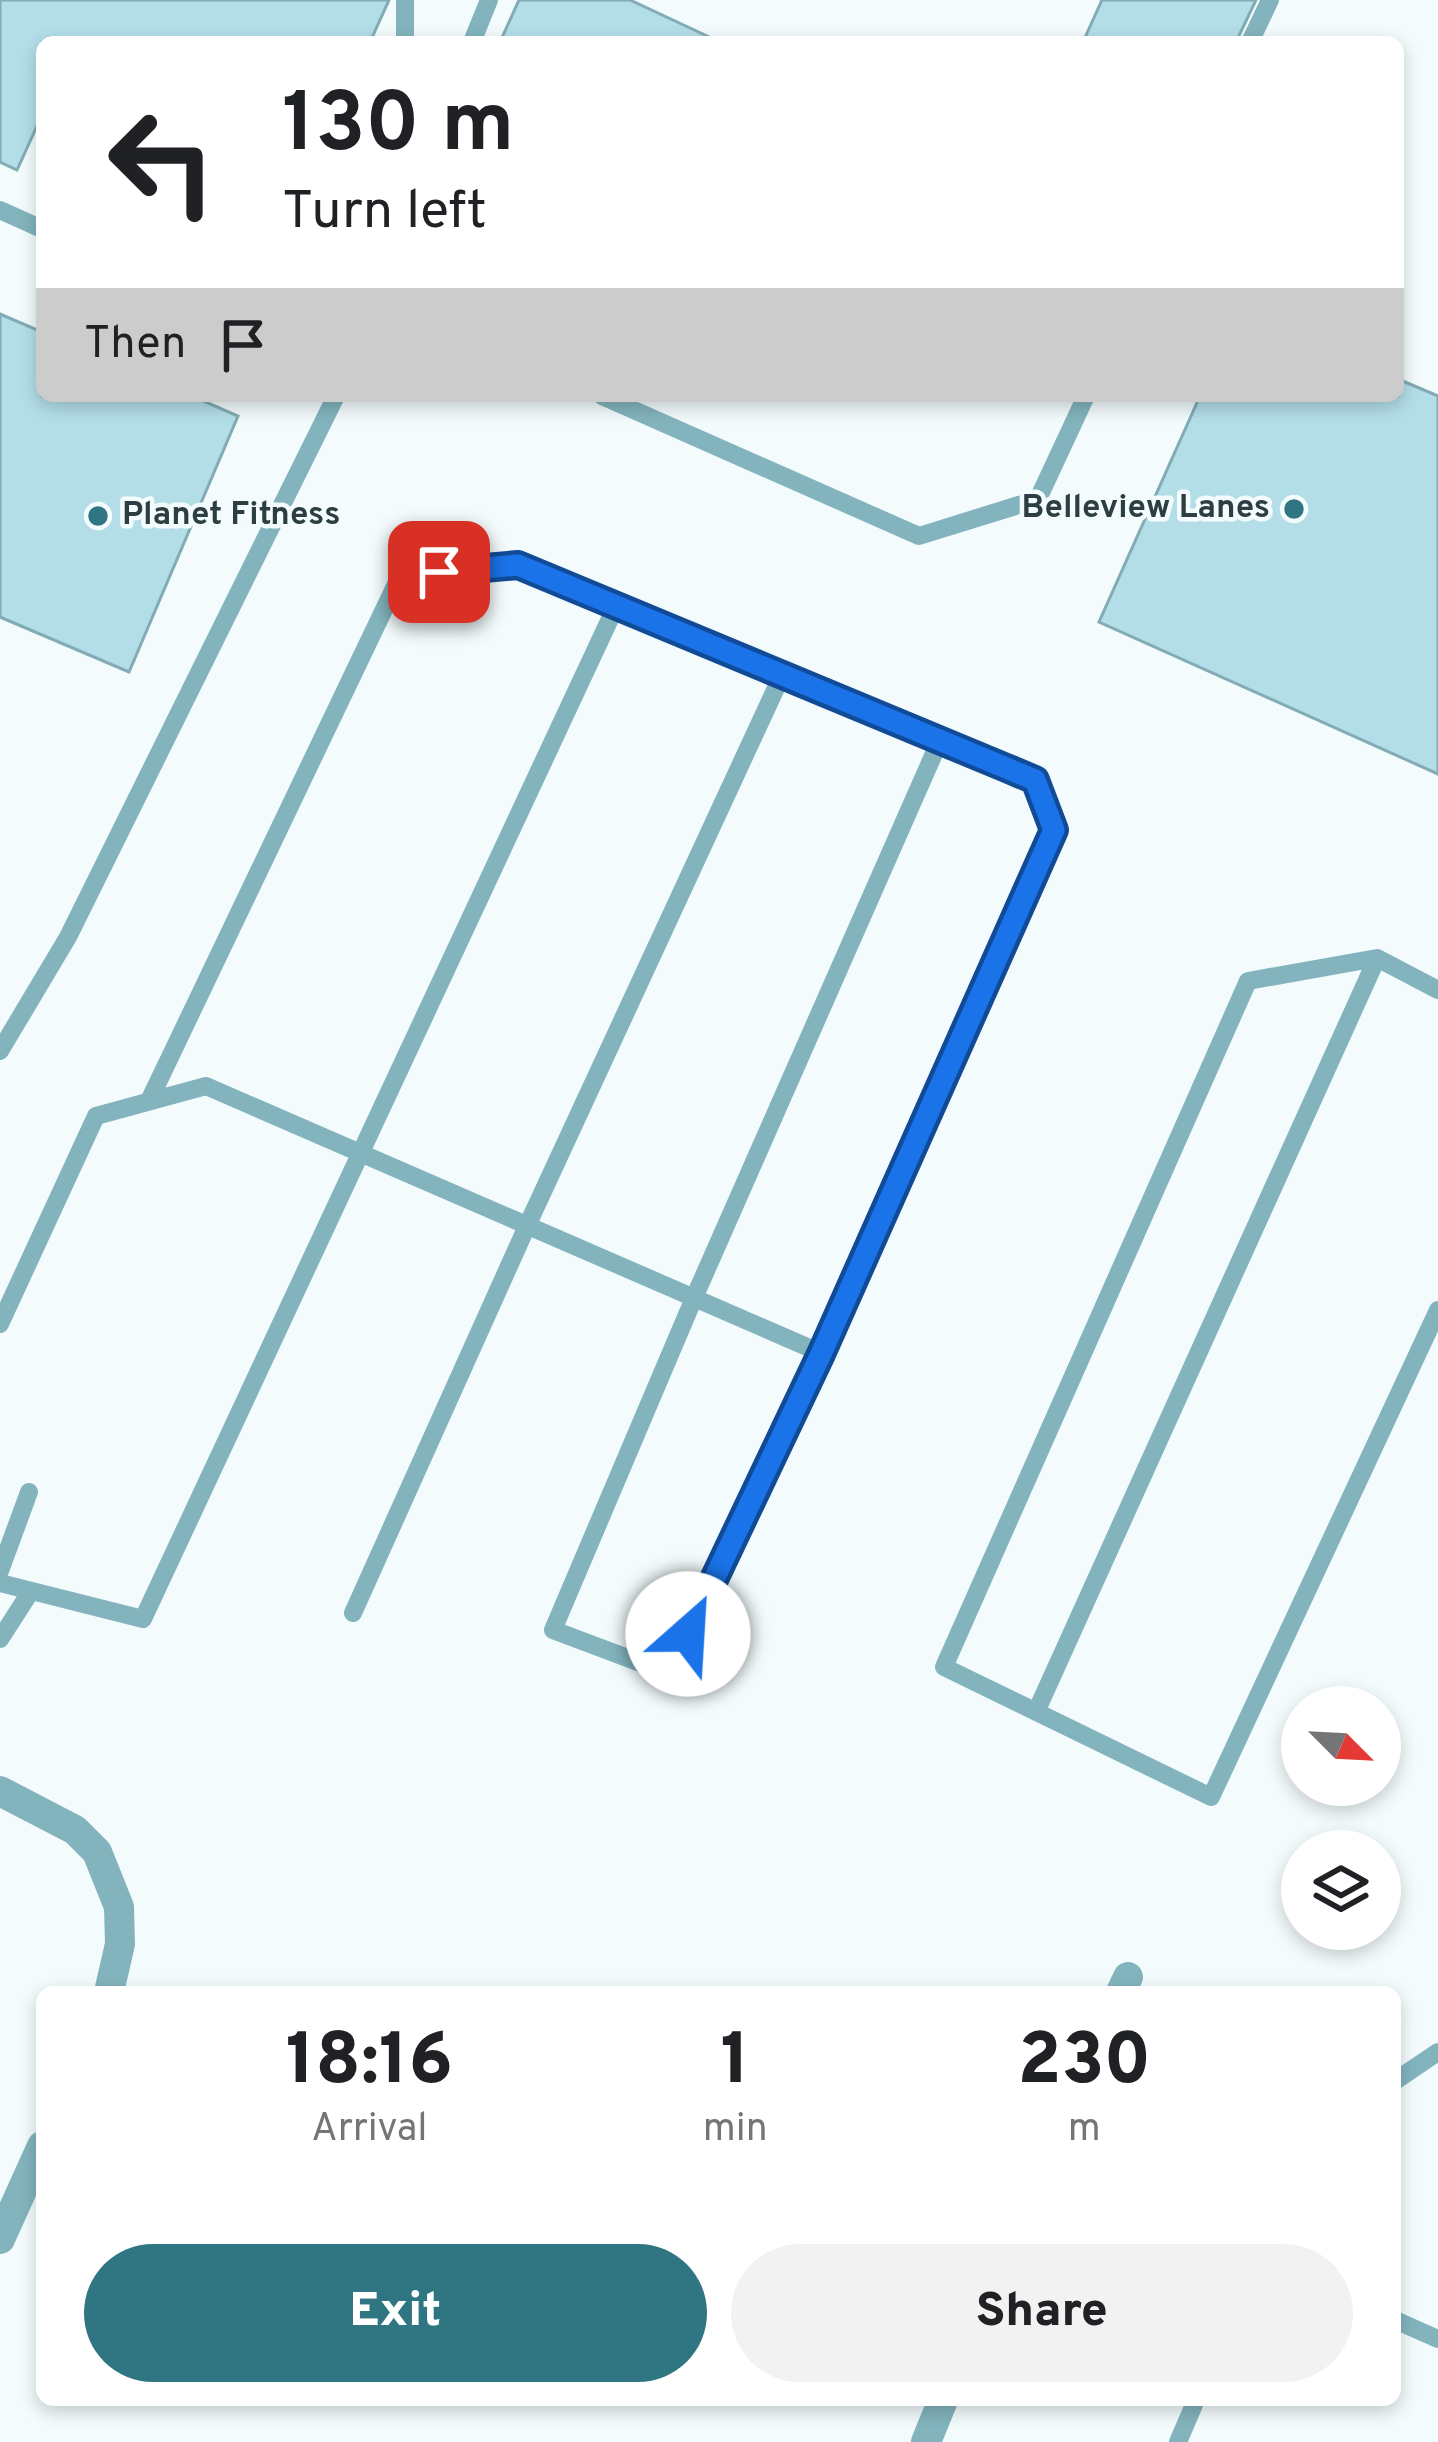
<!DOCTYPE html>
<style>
:root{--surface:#fff;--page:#f2f2f2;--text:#202124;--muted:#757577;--accent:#2f7582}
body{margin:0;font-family:Overpass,sans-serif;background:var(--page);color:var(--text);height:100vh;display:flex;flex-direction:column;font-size:45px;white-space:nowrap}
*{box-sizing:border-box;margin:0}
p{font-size:39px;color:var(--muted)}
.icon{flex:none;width:66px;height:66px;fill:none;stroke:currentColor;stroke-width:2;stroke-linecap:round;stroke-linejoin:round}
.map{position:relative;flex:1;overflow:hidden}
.panel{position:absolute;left:36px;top:1986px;width:1365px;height:420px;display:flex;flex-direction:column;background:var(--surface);border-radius:18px;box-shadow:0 6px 18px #0003}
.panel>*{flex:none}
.hud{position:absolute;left:36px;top:36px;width:1368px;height:366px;border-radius:18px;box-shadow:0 6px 18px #0003;background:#fff;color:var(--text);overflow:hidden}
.needle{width:78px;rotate:114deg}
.controls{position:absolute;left:1281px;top:1686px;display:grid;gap:24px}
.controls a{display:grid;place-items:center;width:120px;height:120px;border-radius:50%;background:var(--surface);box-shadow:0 6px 18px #0003;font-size:60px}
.pin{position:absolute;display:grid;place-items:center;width:102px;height:102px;color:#fff;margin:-51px;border-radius:24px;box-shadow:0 6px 18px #0006}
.me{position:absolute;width:132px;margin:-66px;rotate:26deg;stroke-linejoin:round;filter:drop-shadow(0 0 9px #0008)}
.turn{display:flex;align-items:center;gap:42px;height:252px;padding:0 48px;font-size:54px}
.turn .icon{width:156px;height:156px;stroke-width:2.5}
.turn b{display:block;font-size:84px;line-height:102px}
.then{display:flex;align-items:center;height:114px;padding:0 48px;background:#0003;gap:24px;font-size:45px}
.eta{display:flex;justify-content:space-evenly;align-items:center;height:204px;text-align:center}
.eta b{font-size:72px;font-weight:800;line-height:84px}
.button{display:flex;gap:24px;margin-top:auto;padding:24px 48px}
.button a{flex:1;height:138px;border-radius:72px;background:var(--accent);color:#fff;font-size:48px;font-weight:800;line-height:138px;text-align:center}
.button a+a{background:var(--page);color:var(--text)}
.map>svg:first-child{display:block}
.building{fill:#b3dee8;stroke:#82acb5;stroke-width:3}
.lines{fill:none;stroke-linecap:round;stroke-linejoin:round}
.service{stroke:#83b4be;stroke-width:18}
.minor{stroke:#83b4be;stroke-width:30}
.route-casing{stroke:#114b97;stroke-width:30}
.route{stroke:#1a73e8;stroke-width:21}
.poi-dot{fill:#2f7582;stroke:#f3fbfd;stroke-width:4.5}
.labels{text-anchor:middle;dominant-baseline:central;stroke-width:9;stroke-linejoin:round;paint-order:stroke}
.poi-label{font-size:33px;font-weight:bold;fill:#2c3e41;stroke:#f3fbfd;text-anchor:end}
</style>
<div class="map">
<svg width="1438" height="2442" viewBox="0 0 1438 2442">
<rect width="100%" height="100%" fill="#f3fbfd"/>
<path class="building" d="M0,0H389L370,42H42V115L17,170L0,162Z
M519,0H630L720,42H500Z
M1102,0H1256L1236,42H1083Z
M0,314L42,332V396H192L238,416L129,672L0,617Z
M1398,379L1438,396V774L1099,622L1200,396H1398Z"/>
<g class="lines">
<path class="service" d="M405,0V42
M472,42L489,0
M1250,42L1270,0
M0,210L42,229
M602,396L919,536L1038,499L1086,396
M1438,990L1377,958L1248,981L944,1667L1211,1797L1438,1310
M0,1051L68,937L336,396
M149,1101L400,576L518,565L1035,780L1055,830L821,1353L670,1674L553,1630L694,1298L940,740
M0,1324L96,1116L206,1086L821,1353
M0,1571L29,1492
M0,1583L143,1619L616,606
M353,1613L527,1226L782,675
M0,1639L31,1591
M1036,1712L1377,958
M1395,2081L1438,2052
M1395,2320L1438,2339
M1178,2442L1196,2400"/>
<path class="minor" d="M0,1791L75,1830L97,1852L119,1907L120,1944L109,1992
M1121,1992L1128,1977
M0,2239L42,2146
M926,2442L943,2400"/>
</g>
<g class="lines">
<defs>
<path id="route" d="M439,572L518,565L1004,767L1035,780L1054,830L821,1354L688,1634"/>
</defs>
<use href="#route" class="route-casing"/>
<use href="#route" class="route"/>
</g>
<g class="poi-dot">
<circle cx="1294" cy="509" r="12"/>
<circle cx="98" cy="516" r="12"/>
</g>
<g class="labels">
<g class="poi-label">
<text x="1270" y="509">Belleview Lanes</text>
<text x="122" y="516" text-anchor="start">Planet Fitness</text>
</g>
</g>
</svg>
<div class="controls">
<a><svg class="needle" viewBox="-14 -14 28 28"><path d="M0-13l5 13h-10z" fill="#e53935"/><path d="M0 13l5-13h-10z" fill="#757577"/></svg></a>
<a><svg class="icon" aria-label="layers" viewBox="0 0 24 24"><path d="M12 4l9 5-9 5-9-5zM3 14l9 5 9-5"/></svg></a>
</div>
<div class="pin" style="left:439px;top:572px;background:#d93025"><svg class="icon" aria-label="arrive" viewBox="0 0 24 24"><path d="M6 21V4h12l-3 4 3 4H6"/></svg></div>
<svg class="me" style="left:688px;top:1634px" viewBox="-20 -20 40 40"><circle r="19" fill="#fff"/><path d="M0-13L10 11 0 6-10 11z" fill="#1a73e8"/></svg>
<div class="hud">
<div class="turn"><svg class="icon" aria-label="left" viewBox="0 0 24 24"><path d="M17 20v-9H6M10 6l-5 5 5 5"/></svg><div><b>130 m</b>Turn left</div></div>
<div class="then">Then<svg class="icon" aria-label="arrive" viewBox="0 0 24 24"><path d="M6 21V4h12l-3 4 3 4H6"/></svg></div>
</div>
<section class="panel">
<div class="eta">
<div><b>18:16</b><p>Arrival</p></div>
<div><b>1</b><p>min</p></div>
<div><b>230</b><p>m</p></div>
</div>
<div class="button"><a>Exit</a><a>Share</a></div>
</section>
</div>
